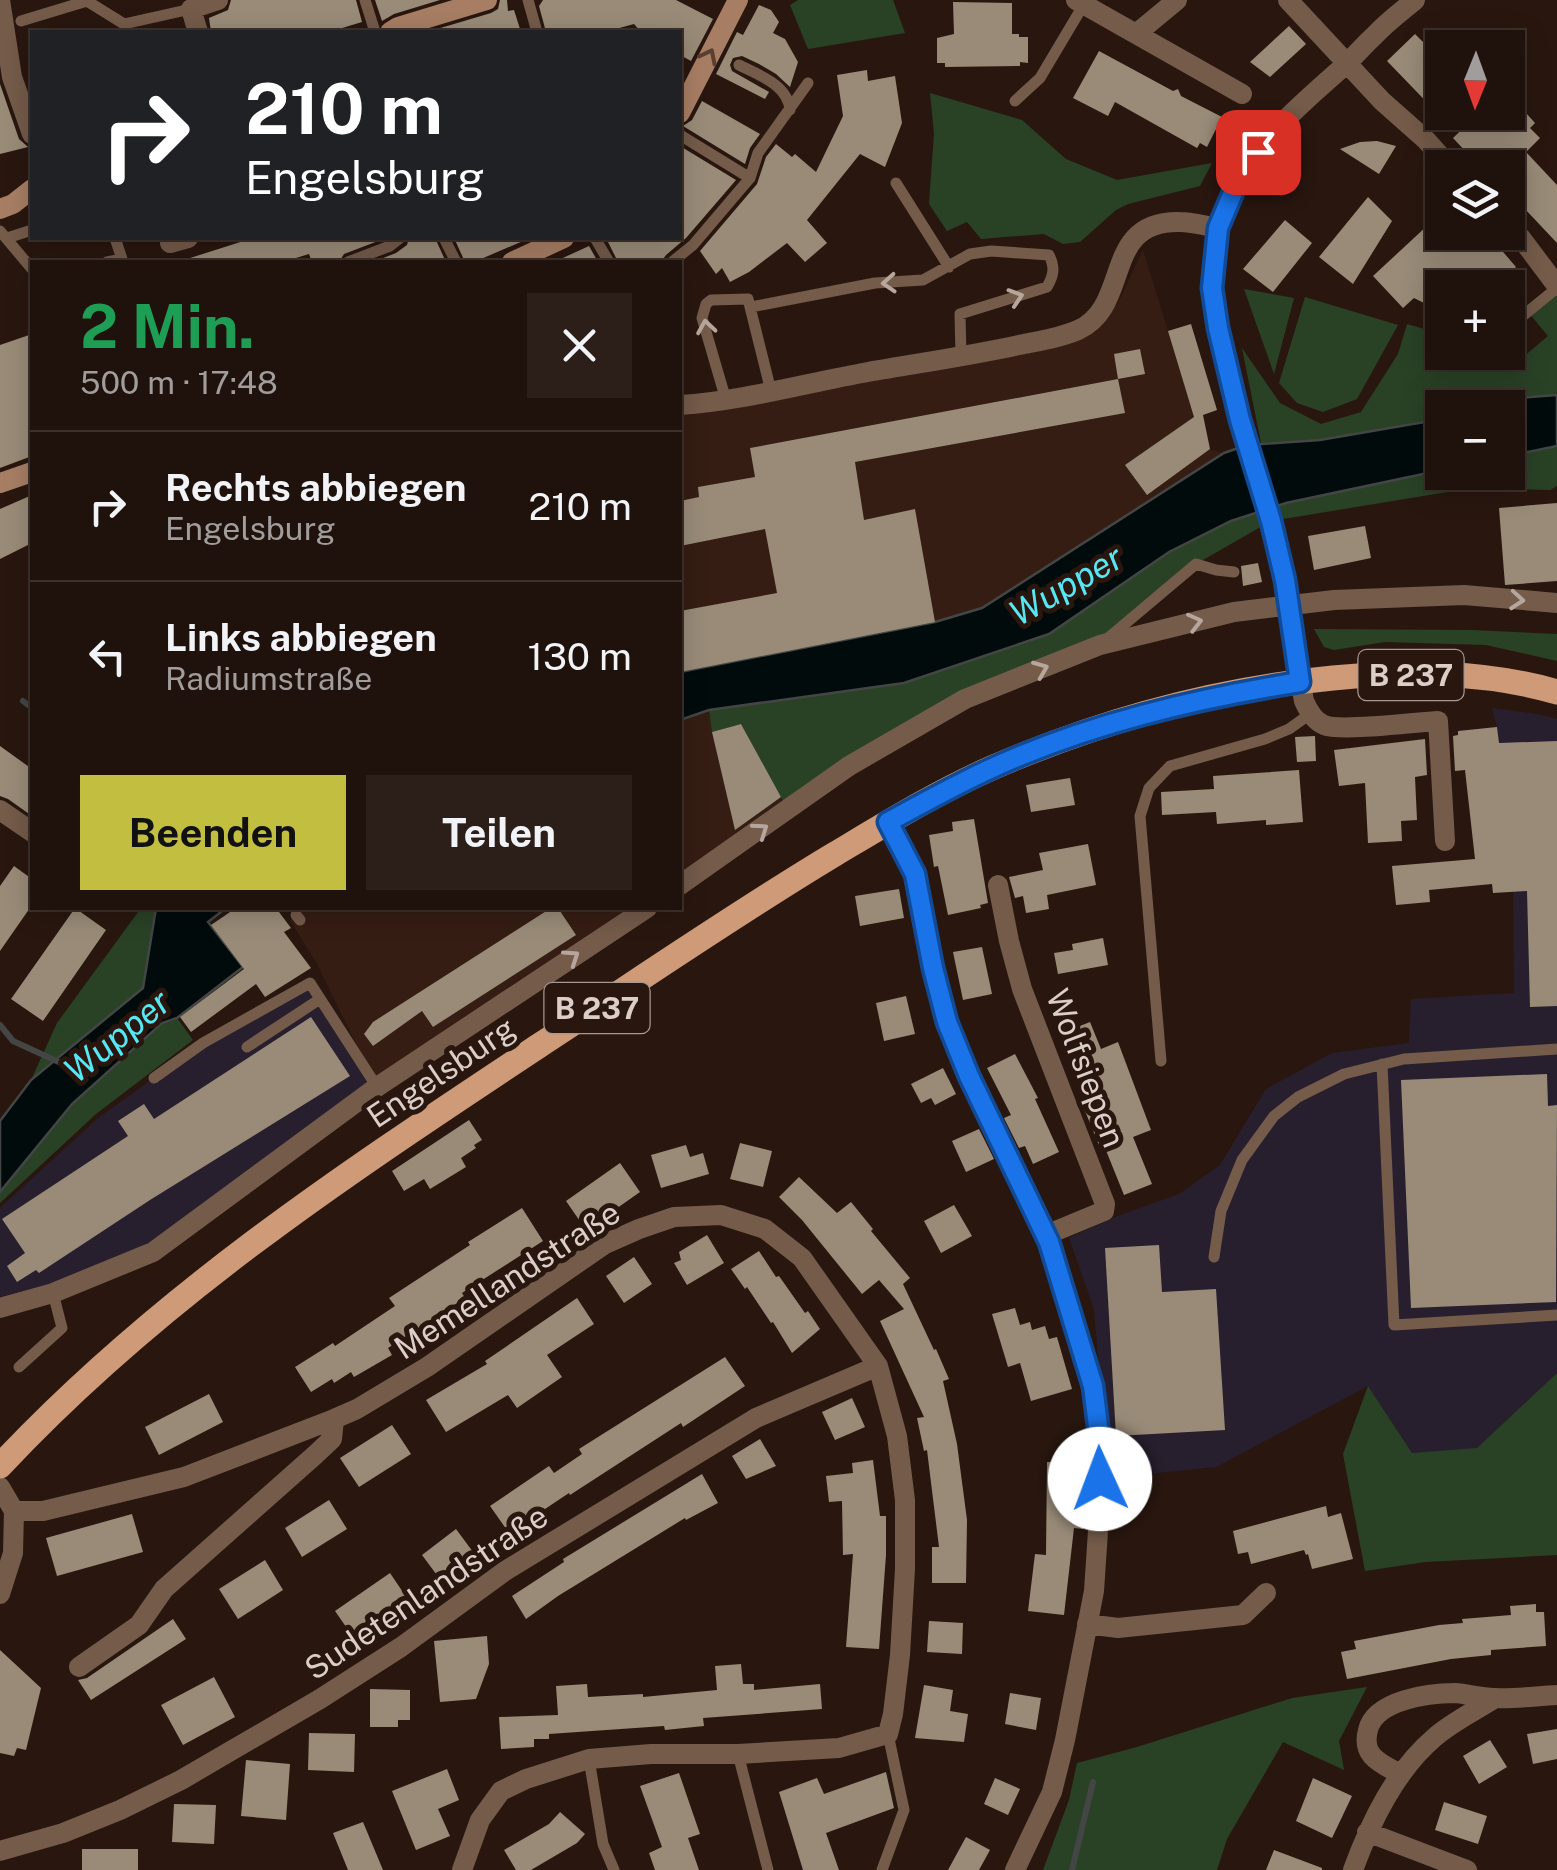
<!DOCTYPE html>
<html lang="de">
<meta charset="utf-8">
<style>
:root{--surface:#1f110b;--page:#2c1f19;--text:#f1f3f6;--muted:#a19d9d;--line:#3c312c;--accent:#c1be40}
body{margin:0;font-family:"Public Sans",sans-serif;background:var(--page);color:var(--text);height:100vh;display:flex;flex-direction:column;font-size:38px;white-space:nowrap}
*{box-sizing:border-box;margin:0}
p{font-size:32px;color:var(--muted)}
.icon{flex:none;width:55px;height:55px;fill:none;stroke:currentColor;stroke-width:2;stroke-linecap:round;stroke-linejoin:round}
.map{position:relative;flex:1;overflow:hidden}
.drawer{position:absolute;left:30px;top:260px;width:652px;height:650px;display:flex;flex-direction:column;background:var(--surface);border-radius:0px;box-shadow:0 5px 25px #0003,0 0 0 2px var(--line)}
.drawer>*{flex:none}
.guide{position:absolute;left:30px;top:30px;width:652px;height:210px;border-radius:0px;box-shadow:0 5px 25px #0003,0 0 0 2px var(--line);background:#202124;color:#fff;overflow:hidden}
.needle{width:65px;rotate:181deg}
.buttons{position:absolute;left:1425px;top:30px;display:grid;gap:20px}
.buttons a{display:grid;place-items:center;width:100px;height:100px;border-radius:0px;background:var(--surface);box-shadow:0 5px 25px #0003,0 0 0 2px var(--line);font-size:50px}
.pin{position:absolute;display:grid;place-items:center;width:85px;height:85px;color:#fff;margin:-42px;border-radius:20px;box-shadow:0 5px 15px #0006}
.me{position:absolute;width:110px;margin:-55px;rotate:358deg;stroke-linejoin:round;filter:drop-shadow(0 0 8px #0008)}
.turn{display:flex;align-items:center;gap:35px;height:210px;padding:0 50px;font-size:45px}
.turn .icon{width:130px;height:130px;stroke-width:2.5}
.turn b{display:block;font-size:70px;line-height:85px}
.round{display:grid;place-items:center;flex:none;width:105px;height:105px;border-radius:0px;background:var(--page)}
.overview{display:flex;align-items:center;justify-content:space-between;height:170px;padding:0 50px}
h1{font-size:60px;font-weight:700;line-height:75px;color:#1e9e55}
.primary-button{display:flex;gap:20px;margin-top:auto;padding:20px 50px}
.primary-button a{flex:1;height:115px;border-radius:0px;background:var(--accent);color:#111;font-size:40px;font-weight:700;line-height:115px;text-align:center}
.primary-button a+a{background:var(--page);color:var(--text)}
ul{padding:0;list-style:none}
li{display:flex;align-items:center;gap:30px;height:150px;padding:0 50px;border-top:2px solid var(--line)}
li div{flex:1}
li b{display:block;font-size:38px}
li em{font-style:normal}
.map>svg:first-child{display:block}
.commercial{fill:#281f2e}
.built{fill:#351d13}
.green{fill:#294226}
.water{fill:#020b0c;stroke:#434645;stroke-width:2.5}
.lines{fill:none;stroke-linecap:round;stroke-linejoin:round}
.stream{stroke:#434645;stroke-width:6}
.building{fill:#998b78}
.lane{stroke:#745b4a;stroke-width:11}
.street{stroke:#745b4a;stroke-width:20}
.secondary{stroke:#a77e64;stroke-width:20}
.primary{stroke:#ce9a77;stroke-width:25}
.oneway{stroke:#5b4031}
.oneway2{stroke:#b7a69d}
.route-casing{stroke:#114b97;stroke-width:25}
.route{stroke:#1a73e8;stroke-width:18}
.labels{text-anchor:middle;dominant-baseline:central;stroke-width:10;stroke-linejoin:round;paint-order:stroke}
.shield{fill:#29170f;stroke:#a69791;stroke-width:2.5}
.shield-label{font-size:30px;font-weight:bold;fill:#dbcec9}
.street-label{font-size:32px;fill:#dbcec9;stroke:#29170f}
.water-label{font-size:35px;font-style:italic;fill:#56e7f5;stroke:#29170f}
</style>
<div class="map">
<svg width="1557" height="1870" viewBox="0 0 1557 1870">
<rect width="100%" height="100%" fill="#29170f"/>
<path class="commercial" d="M1492,708L1538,714L1557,719V1373L1476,1449L1412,1453L1368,1386L1216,1467L1108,1478L1094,1309L1069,1238L1115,1217L1179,1194L1220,1165L1266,1089L1332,1053L1409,1043L1411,999L1514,993L1513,868L1497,727Z
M310,983L377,1087L151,1249L53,1283L0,1297V1208L98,1118L154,1078Z"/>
<path class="built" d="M1143,250L1168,331L1191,324L1217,410L1203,415L1209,449L1224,453L983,608L935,622L680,672V412L1063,346L1097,329L1118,303Z
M709,710L712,732L741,724L783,801L680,885V720Z
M305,908H647L377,1087L317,964L290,920Z"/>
<path class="green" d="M798,0H893L905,33L808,49L790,5Z
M930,93L1022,120L1066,159L1117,180L1212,163L1200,186L1128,204L1116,210L1080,242L1063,244L1044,234L981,239L967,222L947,231L929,204L934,133Z
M1557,288V395L1519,398L1484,407L1442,408V419L1440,420L1320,440L1261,443L1242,348L1280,403L1321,424L1361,412L1398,354L1407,324L1442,334V352L1505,353L1515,364L1548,336L1528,312Z
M1244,289L1294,298L1274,374Z
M1305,297L1398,325L1357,399L1323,412L1297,403L1279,383Z
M1557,446V486L1550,490L1472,488L1271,521L1196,564L1100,645L965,699L783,801L741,724L712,732L709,710L904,683L1048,634L1169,552L1231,521L1286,503L1442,470V472H1508V456Z
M1314,629L1471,630L1557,634V661L1486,645L1385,642L1334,650L1324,647Z
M141,908H156L143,988L31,1080L57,1023Z
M177,1018L193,1040L96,1114L0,1203V1192L72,1104L162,1023Z
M1557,1373V1555L1425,1562L1365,1571L1343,1454L1368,1386L1412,1453L1477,1448Z
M1367,1687L1339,1741L1344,1770L1283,1742L1227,1839L1217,1870H1043L1069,1800L1077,1763L1137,1747L1292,1698Z"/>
<path class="water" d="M1557,395V446L1508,456V408L1484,407L1519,398Z
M1442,419V470L1286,503L1231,521L1169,552L1049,634L904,683L709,710L680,720V672L935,622L982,608L1224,453L1247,445L1320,440Z
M156,908H226L208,922L243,967L177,1018L162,1023L72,1104L0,1192V1121L31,1080L143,988Z"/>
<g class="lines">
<path class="stream" d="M23,701L32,708
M0,1025L13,1041L61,1063
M1072,1870L1093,1782"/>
</g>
<path class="building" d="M231,0H356L362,22L329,32H211L209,18L228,10Z
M375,0H440L394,14L382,21Z
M500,0H507L508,11L514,10L521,32H427L491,13L498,9Z
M543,0H676L713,19L691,61L680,55V32H641L634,24L605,32H546L539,6Z
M953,2L1012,3V34H1019V37H1028V63L1020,62V66L945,67V63H937V38L954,34Z
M759,5L771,10L779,22L773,33L785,39L798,62L790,87L776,74L759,64L742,56L733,58L730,65L732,71L769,92L765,99L716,74L737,32L743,35Z
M1289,26L1306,44L1270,77L1250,62Z
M1415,34L1442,61V118L1387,61Z
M1099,51L1173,91L1178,89L1181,96L1222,117L1207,147L1200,143L1197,148L1115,102L1108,116L1073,98Z
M867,70L868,81L895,76L902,123L885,167L860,154L807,220L827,243L805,262L787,243L749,272L730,282L722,268L716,274L700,251L757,184L766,157L776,144L792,157L795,154L816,172L843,116L837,75Z
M0,84L19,139L28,147L0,154Z
M1508,93L1535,123L1530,128L1540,138L1526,152L1557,185V243L1508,191V168H1481L1453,138L1480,112H1508Z
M702,101L760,134L750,148L745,164L683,126L692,120Z
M1377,141L1396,146L1379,174L1340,149L1360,142Z
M680,146L736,180L686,238L666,255L661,262H618L606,238H680Z
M1368,197L1392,221L1353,284L1319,257Z
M1442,212V232H1486L1516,267L1493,288H1442V312L1414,298L1403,308L1373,276Z
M1285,220L1312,243L1273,292L1243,269Z
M253,238H386L344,254L339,262H312L309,254L283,262H187V259Z
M409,238H435L446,262H373L396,253L407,245Z
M454,238H530L474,262H465Z
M589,246L598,262H554Z
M1191,324L1217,410L1203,415L1210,449L1147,495L1125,465L1194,417L1168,331Z
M32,334V456L0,468V345Z
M1140,349L1145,374L1118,379L1114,354Z
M1118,379L1125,413L855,462L864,520L915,509L935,622L680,672V611L777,593L765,529L680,546V501L699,497L698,487L755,477L750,448Z
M32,495V543L0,559V509Z
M1557,503V581L1505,585L1499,508Z
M1365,526L1371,558L1314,570L1308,536Z
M1258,563L1262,582L1243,586L1241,566Z
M741,724L781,797L735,830L712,732Z
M1497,727L1499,743L1557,741V1006L1530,1007L1527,891L1493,893L1492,884L1429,890L1430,902L1396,905L1392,866L1475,859L1465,770L1455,771L1453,736L1458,735V731Z
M1315,736L1316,761L1297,762L1295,737Z
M1425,739L1427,775L1415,777L1417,820L1401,821L1402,841L1368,843L1365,783L1339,786L1334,750Z
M0,746L32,769V816L8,799L0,796Z
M1299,770L1303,822L1266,825V820L1217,824L1216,812L1162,815L1161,792L1214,789L1213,776Z
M1070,778L1075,805L1031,812L1026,785Z
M974,819L988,903L980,905L981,908L948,915L938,866L934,867L929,835L953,831L952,822Z
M1088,844L1096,885L1047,895L1049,909L1026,913L1023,896L1015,898L1009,877L1043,870L1039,853Z
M14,866L32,879V905L0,951V886Z
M899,889L904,918L860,926L855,896Z
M75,908L106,930L43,1021L11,999Z
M236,908H276L291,928L284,932L311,968L265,997L256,984L191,1032L180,1017L244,969L211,925Z
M551,908H558L576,935L433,1027L422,1011L373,1046L364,1034L373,1022Z
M1103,938L1108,965L1058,974L1054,953L1073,950L1072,944Z
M982,947L992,994L963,1000L953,952Z
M906,996L915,1034L884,1041L876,1003Z
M311,1017L350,1076L150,1200L39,1273L36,1270L17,1282L7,1266L25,1253L2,1219L128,1136L118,1121L144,1104L154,1119Z
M1090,1022L1101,1049L1118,1042L1151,1130L1133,1137L1152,1184L1124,1195L1105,1148L1101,1150L1083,1106L1091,1103L1062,1033Z
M1015,1054L1038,1098L1035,1099L1059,1152L1033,1164L1025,1146L1019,1148L1004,1118L1011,1115L987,1068Z
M943,1068L956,1094L935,1105L931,1098L921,1103L911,1084Z
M1547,1074L1548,1106L1557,1105L1556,1302L1411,1308L1401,1080Z
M469,1120L482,1140L474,1145L476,1148L461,1158L466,1167L430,1189L424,1179L404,1191L392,1171Z
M979,1129L994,1159L966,1172L952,1141Z
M740,1143L772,1151L763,1187L730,1179Z
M686,1145L690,1157L703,1153L709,1174L661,1188L651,1155Z
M620,1163L640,1192L586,1230L566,1201Z
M799,1177L837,1213L851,1202L873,1229L871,1231L910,1278L903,1284L934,1350L936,1349L949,1379L943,1381L957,1444L967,1520L966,1583H932V1547H939L927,1450L924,1451L917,1418L924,1417L880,1321L904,1309L879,1280L862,1294L802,1220L779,1197Z
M954,1205L972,1236L941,1253L924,1221Z
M522,1208L543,1241L462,1293L465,1298L388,1348L392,1355L354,1377L351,1372L334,1383L332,1379L311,1392L295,1367L333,1343L335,1346L395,1306L389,1298L470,1245L468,1242Z
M707,1235L724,1263L687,1285L674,1263L681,1260L679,1252Z
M1159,1245L1162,1292L1216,1289L1225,1430L1116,1436L1105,1248Z
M759,1251L776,1277L779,1276L805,1313L808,1311L820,1329L792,1353L773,1322L771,1323L747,1287L745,1289L731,1269Z
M634,1257L652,1284L624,1303L606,1276Z
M577,1298L594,1324L547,1355L562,1377L517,1408L508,1395L446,1432L426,1400L487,1364L485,1361Z
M1015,1308L1020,1325L1030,1322L1032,1330L1045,1326L1049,1339L1057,1337L1072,1389L1031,1401L1020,1363L1008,1367L992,1314Z
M725,1357L745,1386L683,1427L681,1423L570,1495L569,1493L509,1533L490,1506L549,1466L554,1473L582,1454L579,1449Z
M209,1394L223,1422L159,1455L145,1427Z
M852,1398L865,1427L835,1440L822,1412Z
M392,1425L411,1454L359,1487L340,1458Z
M760,1439L776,1466L746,1479L732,1456Z
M873,1460L880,1516H886V1555L879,1649L846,1647L853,1554L843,1555L842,1501L829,1502L826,1476L853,1473L852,1463Z
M1047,1462H1084L1083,1529L1074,1528L1064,1615L1028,1611L1035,1554L1046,1555Z
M702,1474L718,1503L686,1520L685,1518L558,1596L526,1619L512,1596L564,1562L563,1559Z
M329,1500L347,1529L302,1557L285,1528Z
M1326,1506L1328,1517L1341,1513L1353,1559L1312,1569L1308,1554L1306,1555L1304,1550L1251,1564L1248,1552L1238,1554L1233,1531Z
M132,1514L143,1552L57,1576L46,1538Z
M456,1529L479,1560L445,1586L422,1555Z
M265,1560L283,1590L238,1619L219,1589Z
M390,1573L415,1610L360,1647L335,1611Z
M1536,1604V1612H1544L1546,1646L1491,1650V1655L1451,1659L1347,1679L1341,1652L1356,1649L1354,1641L1439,1625L1463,1623L1462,1619L1511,1615L1510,1606Z
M173,1619L186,1639L91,1700L78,1680L87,1678Z
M929,1621L963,1623L962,1654L927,1652Z
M487,1636L489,1664L476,1699L440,1702L434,1641Z
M0,1650L41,1688L26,1750L17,1748L14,1756L0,1753Z
M741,1664L743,1684H754V1690L820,1684L822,1709L703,1718L704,1726L665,1730L664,1726L549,1734V1739H534V1747L501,1749L499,1717L558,1715L556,1686L587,1684L588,1697L643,1694V1697L717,1690L715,1666Z
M214,1677L235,1717L183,1745L161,1705Z
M924,1685L953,1690L950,1711L968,1714L964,1742L915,1738Z
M370,1689L410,1690V1720H398V1727H370Z
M1010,1693L1041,1698L1036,1730L1005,1724Z
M1557,1729V1759L1533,1764L1527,1734Z
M309,1733L355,1734L354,1772L308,1770Z
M1490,1740L1507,1767L1479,1784L1463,1756Z
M246,1760L290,1764L286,1820L241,1816Z
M447,1769L459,1800L438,1809L450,1836L416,1850L392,1791Z
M886,1772L894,1808L826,1833L839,1870H803L779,1792L817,1778L824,1794Z
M679,1773L700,1834L688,1838L699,1870H655L649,1853L662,1847L640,1786Z
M995,1778L1020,1789L1008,1815L984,1804Z
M1313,1778L1352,1796L1332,1838L1296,1821Z
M1444,1802L1487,1816L1478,1844L1435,1830Z
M174,1804L216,1805L214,1844L172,1842Z
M560,1812L585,1834L577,1843L531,1870H516L504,1850L549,1824Z
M363,1822L383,1870H348L333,1833Z
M966,1837L990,1850L979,1870H948Z
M82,1849H138V1870H82Z
M1274,1850L1322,1868V1870H1266Z"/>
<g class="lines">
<path class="lane" d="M365,0L375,32
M528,0L537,32
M21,21L87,1L124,24L191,9
M739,65C759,75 788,85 790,110
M1015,101L1040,78L1084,4
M750,178L758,153L808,83
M896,183L949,267
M0,231L32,269
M7,238L32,230
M444,238L456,262
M595,238L609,262
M107,262L122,259L115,238
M348,262L390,246L400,238
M672,262L693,245L750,178L680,135
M751,307L875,283L923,280L970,254L991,251L1049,255C1055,267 1054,275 1047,287L960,314L961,357
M1508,328L1557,288
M726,400L702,318L706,304L711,300L748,299L771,391
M1107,639L1196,564L1216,570L1234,572
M296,915L300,920
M247,1047L320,999
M1161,1061L1140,816L1149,788L1170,766L1265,739L1289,729L1310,714
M1382,1064L1394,1325L1557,1315
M154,1078L203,1043L310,983L377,1087
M1214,1257L1221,1211L1242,1160L1274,1116L1298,1097L1344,1074L1404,1059L1557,1049
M19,1367L62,1328L53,1293
M738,1754L768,1870
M589,1759L603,1844L614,1870
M882,1870L904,1810L888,1734"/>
<path class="street" d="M0,0L12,77L32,134
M1076,0L1242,94
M1288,0L1382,101L1426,140L1451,168
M1415,0C1402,11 1387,22 1375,35C1364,45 1354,57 1343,67C1303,102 1262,137 1236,184C1202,246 1211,303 1228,368C1240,420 1258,470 1271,522C1287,581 1293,641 1304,701C1308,710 1314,721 1324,725C1340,732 1417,722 1438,721L1445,841
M198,32L191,9L218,0
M1136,34L1177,0
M1508,225L1521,238L1557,286
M170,243L188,238
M680,405C743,401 806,383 868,372C919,363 969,356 1019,345C1039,341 1060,338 1078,330C1132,306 1101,220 1180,222C1193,222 1206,226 1218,228
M0,810L32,832
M888,822L915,874L933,969L947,1022L969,1076L1049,1242L1093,1386L1099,1442V1516L1094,1591L1065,1740L1052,1792L1015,1870
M680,885L849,766L965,699L1100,645L1234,612L1334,600L1464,595L1557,603
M998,885L1009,941L1022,989L1105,1204L1104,1211L1046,1235
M0,1308L53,1293L153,1252L377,1087L647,908
M0,1487L14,1511L13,1553L0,1594
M14,1511H43L184,1477L334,1419L357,1409L427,1367L605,1244L639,1229L674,1217L721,1215L765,1229L802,1258L878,1366L897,1436L905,1500V1569L900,1655L893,1714L888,1734L839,1748L738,1754H651L589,1759L526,1779L501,1791L480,1820L462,1870
M1087,1624L1118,1628L1243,1615L1266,1593
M79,1667L139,1625L164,1589L315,1455L332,1439L334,1419
M1400,1774C1380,1763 1361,1756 1368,1730C1375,1700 1429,1693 1455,1693C1468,1694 1481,1698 1494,1698C1515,1699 1536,1696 1557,1695
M1367,1832L1467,1870
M0,1851L63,1833L120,1810L181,1780L320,1699L401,1647L505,1571L756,1418L878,1366
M1353,1870C1371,1821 1395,1771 1435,1737C1452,1722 1475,1711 1495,1698"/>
<path class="secondary" d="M390,32L398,27L487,0
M680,113L738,0
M0,209L13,204L32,189
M512,262L564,238
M0,483L32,472"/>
<path class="primary" d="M0,1466C159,1296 347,1173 540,1045C638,981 735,914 835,854C887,823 939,791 994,767C1101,721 1217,689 1333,678C1408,671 1485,671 1557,692"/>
</g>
<defs><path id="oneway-chevron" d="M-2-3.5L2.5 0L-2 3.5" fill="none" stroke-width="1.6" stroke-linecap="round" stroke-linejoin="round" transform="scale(2.5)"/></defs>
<use class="oneway" href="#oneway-chevron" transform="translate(709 56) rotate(-63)"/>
<g class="oneway2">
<use href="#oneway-chevron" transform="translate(889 283) rotate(176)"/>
<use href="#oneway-chevron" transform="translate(1016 297) rotate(-18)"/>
<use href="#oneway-chevron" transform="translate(706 327) rotate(-99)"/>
<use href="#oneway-chevron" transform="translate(1517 600) rotate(5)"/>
<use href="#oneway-chevron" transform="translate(1195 622) rotate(-14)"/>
<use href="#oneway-chevron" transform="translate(1041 669) rotate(-22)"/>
<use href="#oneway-chevron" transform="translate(761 830) rotate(-35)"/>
<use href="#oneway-chevron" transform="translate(572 957) rotate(-34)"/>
</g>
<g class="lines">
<defs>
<path id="route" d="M1100,1479V1442L1093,1386L1049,1242L969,1076L947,1022L933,968L915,874L888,822C921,804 955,785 990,769C1088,724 1194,699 1300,682L1285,580L1271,521L1240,420L1218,328L1212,288L1218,228L1237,183L1258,152"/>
</defs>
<use href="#route" class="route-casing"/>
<use href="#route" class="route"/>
</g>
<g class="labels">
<g class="shield">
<rect x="1358.5" y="650" width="105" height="50" rx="8"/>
<rect x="544.5" y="983" width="105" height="50" rx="8"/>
</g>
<g class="shield-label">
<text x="1411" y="675">B 237</text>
<text x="597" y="1008">B 237</text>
</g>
<g class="street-label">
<text transform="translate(1086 1068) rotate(69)">Wolfsiepen</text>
<text transform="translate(441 1072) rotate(-34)">Engelsburg</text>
<text transform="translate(507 1280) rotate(-33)">Memellandstraße</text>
<text transform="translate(426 1592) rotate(-34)">Sudetenlandstraße</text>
</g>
<g class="water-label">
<text transform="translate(1066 585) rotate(-30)">Wupper</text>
<text transform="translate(117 1036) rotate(-39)">Wupper</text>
</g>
</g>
</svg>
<div class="buttons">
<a><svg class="needle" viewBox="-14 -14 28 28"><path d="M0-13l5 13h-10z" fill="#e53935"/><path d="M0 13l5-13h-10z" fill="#a19d9d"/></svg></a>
<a><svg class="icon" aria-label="layers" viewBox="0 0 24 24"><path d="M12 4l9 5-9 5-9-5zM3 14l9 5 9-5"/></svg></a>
<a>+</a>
<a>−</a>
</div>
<div class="pin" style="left:1258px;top:152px;background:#d93025"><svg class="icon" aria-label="arrive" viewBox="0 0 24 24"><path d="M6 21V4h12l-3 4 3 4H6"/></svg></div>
<svg class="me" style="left:1100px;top:1479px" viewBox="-20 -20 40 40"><circle r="19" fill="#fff"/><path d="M0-13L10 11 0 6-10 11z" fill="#1a73e8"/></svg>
<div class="guide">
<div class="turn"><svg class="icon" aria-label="right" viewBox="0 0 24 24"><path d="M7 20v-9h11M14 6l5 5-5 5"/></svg><div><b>210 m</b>Engelsburg</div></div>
</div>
<section class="drawer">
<div class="overview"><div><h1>2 Min.</h1><p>500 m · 17:48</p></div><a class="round"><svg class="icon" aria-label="close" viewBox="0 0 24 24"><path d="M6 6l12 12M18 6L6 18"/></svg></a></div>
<ul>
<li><svg class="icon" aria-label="right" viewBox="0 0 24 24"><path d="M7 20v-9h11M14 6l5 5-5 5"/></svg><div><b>Rechts abbiegen</b><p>Engelsburg</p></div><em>210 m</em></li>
<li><svg class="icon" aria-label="left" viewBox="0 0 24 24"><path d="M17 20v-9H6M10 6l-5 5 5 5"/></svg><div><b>Links abbiegen</b><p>Radiumstraße</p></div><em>130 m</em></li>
</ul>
<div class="primary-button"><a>Beenden</a><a>Teilen</a></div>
</section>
</div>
